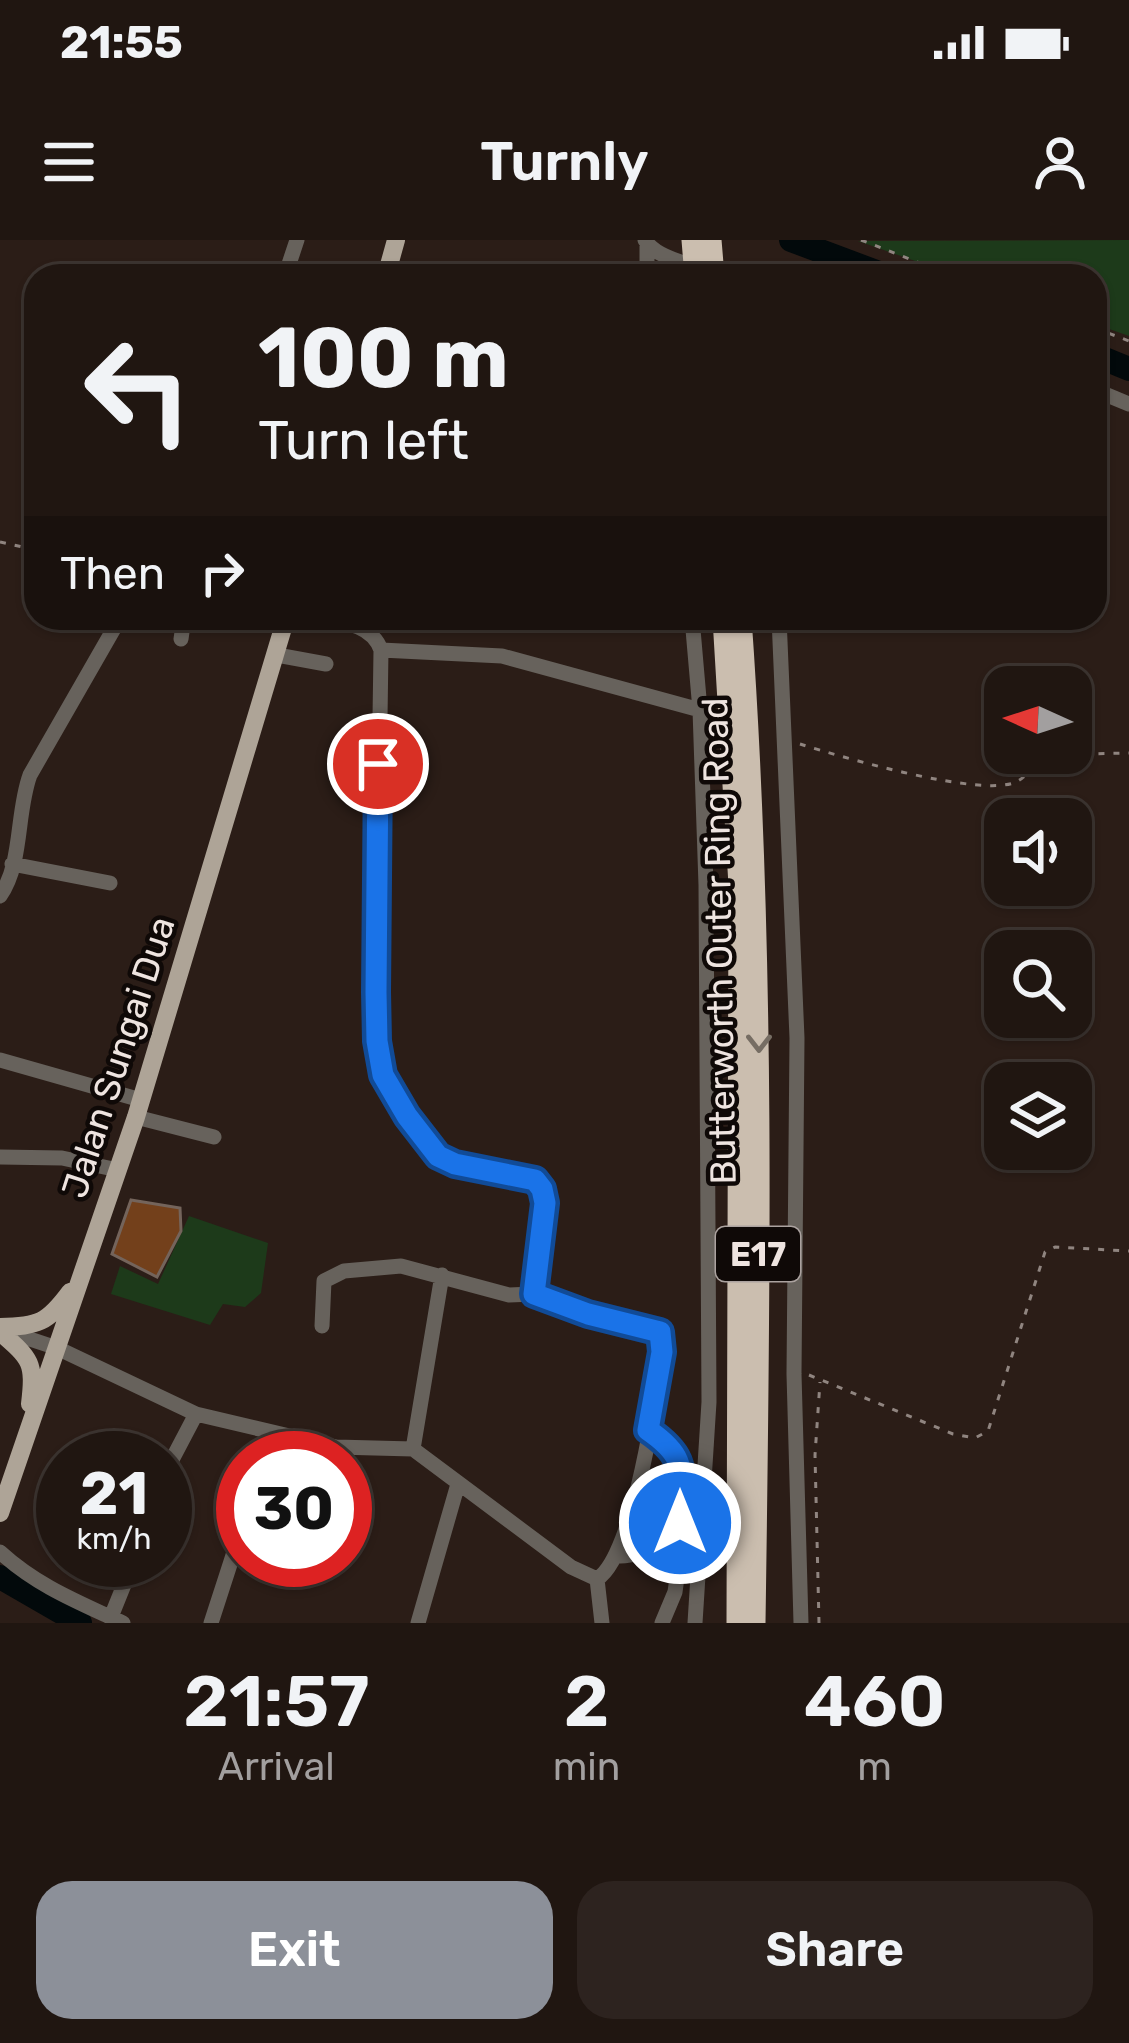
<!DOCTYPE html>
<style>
:root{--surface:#201611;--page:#2d231f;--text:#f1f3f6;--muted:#a29f9f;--line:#3d3531;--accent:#8c9099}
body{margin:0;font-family:Rubik,sans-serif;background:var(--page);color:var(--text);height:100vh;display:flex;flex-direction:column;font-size:45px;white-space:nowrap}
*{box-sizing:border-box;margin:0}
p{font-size:39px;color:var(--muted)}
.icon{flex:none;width:66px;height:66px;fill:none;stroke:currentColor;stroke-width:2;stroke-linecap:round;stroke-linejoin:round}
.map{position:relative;height:1383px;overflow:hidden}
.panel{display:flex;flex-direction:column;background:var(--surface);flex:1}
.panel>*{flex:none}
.guide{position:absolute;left:24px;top:24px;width:1083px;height:366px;border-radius:36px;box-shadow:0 3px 9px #0004,0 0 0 3px var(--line);background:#201611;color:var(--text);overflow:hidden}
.needle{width:78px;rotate:273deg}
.controls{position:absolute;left:984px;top:426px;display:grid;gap:24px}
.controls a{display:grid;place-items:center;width:108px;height:108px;border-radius:24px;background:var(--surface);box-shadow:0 3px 9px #0004,0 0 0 3px var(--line);font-size:60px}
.speed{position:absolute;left:36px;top:1191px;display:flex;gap:24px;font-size:60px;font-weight:700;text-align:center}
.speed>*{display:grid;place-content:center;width:156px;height:156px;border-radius:50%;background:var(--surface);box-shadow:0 3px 9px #0004,0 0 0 3px var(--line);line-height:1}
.speed small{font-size:30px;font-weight:400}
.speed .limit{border:18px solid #d22;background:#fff;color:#111}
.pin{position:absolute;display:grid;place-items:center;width:102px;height:102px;color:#fff;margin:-51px;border:6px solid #fff;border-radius:50%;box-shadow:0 3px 12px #0007}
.me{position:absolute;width:132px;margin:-66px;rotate:0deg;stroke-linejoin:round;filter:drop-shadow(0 0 9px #0008)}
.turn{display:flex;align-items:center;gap:42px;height:252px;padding:0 36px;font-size:54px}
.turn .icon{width:156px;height:156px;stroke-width:2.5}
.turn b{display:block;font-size:84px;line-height:102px}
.then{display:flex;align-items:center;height:114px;padding:0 36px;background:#0003;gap:24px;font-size:45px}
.eta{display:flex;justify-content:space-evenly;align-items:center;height:204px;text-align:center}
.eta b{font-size:72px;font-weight:600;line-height:84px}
.primary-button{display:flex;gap:24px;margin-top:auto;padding:24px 36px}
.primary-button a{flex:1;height:138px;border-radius:36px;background:var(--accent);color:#fff;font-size:48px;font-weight:600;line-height:138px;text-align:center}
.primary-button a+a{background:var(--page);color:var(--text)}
.status{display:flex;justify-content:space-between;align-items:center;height:84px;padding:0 60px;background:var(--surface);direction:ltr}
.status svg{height:33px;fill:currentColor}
header{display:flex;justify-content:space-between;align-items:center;height:156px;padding:0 36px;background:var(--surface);font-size:54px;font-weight:600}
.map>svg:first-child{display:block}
.green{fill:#1d3a1a}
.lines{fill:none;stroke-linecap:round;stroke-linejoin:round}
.river{stroke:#02090b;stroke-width:24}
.building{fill:#73401b;stroke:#74645b;stroke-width:3}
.path{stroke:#908580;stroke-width:3;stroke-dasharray:6 9;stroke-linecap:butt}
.minor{stroke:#67625c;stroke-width:15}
.major{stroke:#aea497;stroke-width:18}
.highway{stroke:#cbbeaf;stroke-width:21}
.highway-bridge{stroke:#cbbeaf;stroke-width:21}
.oneway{stroke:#766d63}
.route-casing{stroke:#114b97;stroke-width:30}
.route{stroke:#1a73e8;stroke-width:21}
.labels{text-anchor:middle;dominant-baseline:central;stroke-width:9;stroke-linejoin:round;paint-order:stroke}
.shield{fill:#0f0907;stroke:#aba29f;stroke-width:3}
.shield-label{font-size:33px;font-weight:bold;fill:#eee4e0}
.street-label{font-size:36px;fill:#eee4e0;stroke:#0f0907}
</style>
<div class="status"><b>21:55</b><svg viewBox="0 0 49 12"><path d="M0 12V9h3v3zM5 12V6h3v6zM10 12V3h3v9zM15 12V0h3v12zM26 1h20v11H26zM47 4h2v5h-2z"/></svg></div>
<header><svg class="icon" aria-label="menu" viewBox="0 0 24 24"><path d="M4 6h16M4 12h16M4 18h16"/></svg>Turnly<svg class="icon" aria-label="person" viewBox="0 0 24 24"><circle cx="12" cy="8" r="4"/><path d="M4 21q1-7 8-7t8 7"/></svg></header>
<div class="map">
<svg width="1129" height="1383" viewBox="0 0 1129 1383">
<rect width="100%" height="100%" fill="#2b1d17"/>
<path class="green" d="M1129,0V96L1095,84V36H958L858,1Z
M189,976L268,1003L261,1053L245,1067L223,1064L210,1085L111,1054L120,1026L158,1044Z"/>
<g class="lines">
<path class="river" d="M791,0L887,36
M1095,115L1129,129
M0,1337L80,1383"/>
</g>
<path class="building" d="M131,960L180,968L181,991L157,1037L112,1014Z"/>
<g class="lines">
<path class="path" d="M861,0L953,36
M1095,88L1129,101
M0,302L36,310
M800,504C841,517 981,558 1016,542C1027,537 1035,524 1044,515L1129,513
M809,1135L953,1194L975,1198L988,1191L1045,1012L1055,1007L1129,1011
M819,1383L815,1215L820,1142"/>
<path class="minor" d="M645,0C655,16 681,22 699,28
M387,32L409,36
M285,36L297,0
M647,36V6
M776,36H791
M1095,150L1129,164
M318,378C342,382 372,384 381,410L376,751L377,801L383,835L426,903L438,916L455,924L535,940L542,949L545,963L534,1054C575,1073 619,1075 660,1092L662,1100C659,1147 634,1317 597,1339
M692,378L700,470L706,645L709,1162L695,1383
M779,378L797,798L794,1134L801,1383
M181,399L184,378
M381,410L502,416L700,470
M277,415L326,424
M12,624L110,643
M0,656C23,623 16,573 30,535L120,378
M0,820L141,860
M136,877L214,897
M0,917L62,918L118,930
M322,1086L324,1041L344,1031L401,1026L509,1055L534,1054
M0,1089L57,1108L196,1174L336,1207L413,1209L571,1327L597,1339
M648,1190L673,1207L680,1224L681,1309L675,1352L662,1383
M413,1209L442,1035
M165,1233L196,1174
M0,1312C37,1346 78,1362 123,1383
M617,1316C647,1318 664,1294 678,1270
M597,1339L602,1383
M111,1377L134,1320
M211,1383L235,1309
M418,1383L458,1244"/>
<path class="major" d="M386,36L396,0
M0,1087C39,1086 47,1083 70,1052
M0,1092C31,1119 35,1122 30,1164
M0,1273L136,877L286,378"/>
<path class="highway" d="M723,378L739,645L737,1383
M741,378C765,712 760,1048 755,1383"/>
<path class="highway-bridge" d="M692,0L695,36
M711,0L714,36"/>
</g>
<defs><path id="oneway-chevron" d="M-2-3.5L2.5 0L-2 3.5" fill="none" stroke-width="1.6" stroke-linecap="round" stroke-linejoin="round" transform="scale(3)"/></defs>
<use class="oneway" href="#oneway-chevron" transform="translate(759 803) rotate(90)"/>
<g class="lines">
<defs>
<path id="route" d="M378,524L376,752L377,801L383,835L407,876L438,916L455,924L535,940L542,949L545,963L534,1054L588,1074L660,1092L662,1112L648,1190C693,1221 678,1234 680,1283"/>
</defs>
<use href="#route" class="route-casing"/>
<use href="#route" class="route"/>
</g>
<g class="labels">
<rect class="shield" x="716" y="987" width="84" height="54" rx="9"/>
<g class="shield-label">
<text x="758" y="1014">E17</text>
</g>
<g class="street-label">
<text transform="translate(719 701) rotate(-91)">Butterworth Outer Ring Road</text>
<text transform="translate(118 817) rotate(-72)">Jalan Sungai Dua</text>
</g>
</g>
</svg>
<div class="controls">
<a><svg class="needle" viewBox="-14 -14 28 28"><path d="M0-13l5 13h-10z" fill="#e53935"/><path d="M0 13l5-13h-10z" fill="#a29f9f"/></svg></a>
<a><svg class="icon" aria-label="sound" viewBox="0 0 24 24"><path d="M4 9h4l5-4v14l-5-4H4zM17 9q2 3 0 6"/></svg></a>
<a><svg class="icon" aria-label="search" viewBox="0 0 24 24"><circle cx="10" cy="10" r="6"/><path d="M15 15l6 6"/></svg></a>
<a><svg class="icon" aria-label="layers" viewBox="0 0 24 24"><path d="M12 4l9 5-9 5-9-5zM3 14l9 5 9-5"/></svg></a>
</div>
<div class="speed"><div>21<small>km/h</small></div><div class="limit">30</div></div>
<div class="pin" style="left:378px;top:524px;background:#d93025"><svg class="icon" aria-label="arrive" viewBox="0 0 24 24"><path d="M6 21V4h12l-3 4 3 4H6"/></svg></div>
<svg class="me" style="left:680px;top:1283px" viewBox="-20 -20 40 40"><circle r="17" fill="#1a73e8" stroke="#fff" stroke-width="3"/><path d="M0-11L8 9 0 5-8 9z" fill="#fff"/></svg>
<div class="guide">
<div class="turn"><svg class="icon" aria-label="left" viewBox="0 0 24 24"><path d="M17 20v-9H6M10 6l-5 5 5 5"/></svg><div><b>100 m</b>Turn left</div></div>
<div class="then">Then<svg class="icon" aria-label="right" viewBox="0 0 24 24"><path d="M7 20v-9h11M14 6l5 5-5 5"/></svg></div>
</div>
</div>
<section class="panel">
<div class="eta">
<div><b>21:57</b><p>Arrival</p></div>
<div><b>2</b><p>min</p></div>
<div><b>460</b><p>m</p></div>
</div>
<div class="primary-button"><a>Exit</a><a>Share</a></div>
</section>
